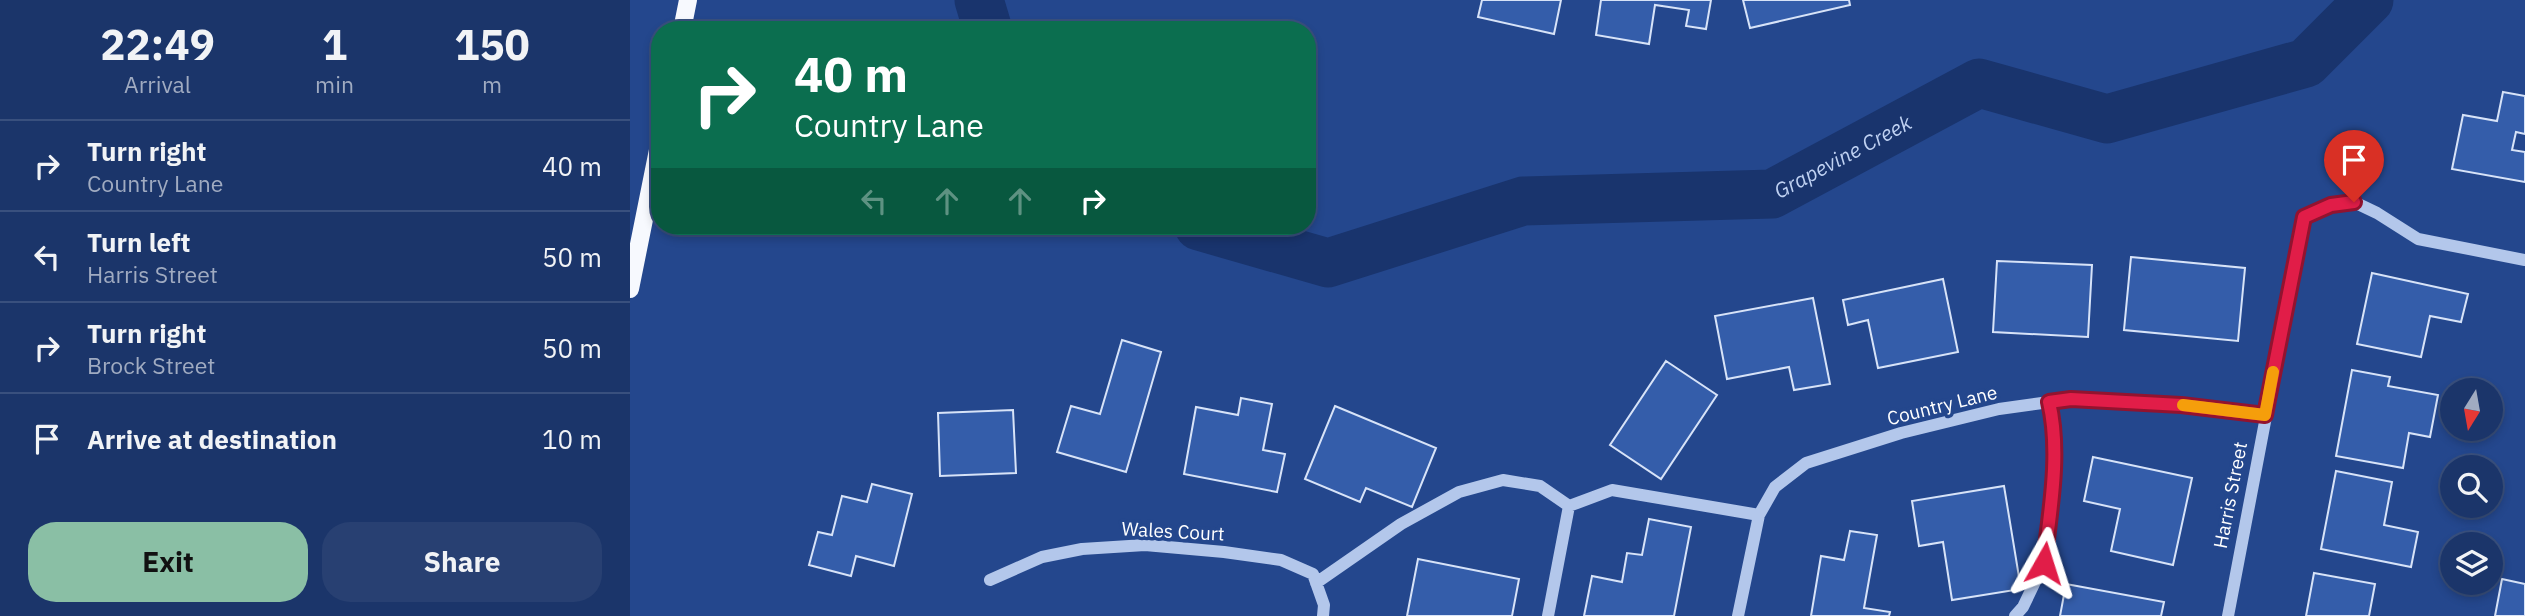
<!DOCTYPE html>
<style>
:root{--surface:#1b356a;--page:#284072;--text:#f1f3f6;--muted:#a0abc1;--line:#39507e;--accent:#8abfa5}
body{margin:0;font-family:"IBM Plex Sans",sans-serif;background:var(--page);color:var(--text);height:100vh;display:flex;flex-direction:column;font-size:26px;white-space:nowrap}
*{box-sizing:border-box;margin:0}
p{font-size:23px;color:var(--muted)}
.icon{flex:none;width:38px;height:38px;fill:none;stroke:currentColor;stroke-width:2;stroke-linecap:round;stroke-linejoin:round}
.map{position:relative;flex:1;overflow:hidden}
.sheet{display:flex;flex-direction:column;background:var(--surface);width:630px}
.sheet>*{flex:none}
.banner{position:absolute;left:21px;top:21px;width:665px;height:214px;border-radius:28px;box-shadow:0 4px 10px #0003,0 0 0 2px var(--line);background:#0b6e4f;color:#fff;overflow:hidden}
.needle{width:46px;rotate:191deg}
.buttons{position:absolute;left:1810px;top:378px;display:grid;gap:14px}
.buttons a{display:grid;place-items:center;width:63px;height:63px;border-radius:50%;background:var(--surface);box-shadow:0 4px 10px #0003,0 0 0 2px var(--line);font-size:35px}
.pin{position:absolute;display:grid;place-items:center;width:60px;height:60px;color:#fff;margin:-72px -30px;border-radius:50% 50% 50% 0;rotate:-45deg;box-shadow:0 0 7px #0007}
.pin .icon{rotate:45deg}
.me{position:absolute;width:77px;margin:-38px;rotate:6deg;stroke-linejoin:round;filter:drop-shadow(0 0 5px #0008)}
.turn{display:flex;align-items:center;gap:24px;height:147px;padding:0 28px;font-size:32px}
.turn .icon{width:91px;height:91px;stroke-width:2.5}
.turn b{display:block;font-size:49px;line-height:60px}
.lanes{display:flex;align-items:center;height:66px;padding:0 28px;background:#0003;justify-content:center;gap:35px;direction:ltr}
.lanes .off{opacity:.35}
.eta{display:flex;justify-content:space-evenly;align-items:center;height:119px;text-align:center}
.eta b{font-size:42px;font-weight:700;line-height:49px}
.primary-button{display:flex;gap:14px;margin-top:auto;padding:14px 28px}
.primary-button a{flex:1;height:80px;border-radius:28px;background:var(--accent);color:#111;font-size:28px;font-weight:700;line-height:80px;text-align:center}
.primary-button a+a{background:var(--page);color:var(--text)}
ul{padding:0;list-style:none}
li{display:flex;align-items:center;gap:21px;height:91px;padding:0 28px;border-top:2px solid var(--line)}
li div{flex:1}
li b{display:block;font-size:26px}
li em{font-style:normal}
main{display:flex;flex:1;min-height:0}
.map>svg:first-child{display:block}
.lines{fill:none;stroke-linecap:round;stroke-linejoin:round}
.river{stroke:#19346d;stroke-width:49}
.building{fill:#345daa;stroke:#d7e3f8;stroke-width:2}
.minor{stroke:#b3c7eb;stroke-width:12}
.major{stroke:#f7f9fe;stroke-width:18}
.route-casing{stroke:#92132f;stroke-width:18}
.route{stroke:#e11d48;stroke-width:12}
.slow{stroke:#f59e0b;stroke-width:12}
.labels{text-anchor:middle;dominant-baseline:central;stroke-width:7;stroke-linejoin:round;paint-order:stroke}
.street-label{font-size:19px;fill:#fff;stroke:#24478d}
.water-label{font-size:21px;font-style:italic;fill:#bfd1f2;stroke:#24478d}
</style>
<main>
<section class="sheet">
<div class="eta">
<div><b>22:49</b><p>Arrival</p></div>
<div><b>1</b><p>min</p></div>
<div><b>150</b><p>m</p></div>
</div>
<ul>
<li><svg class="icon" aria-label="right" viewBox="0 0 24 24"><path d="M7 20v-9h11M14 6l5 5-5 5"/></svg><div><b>Turn right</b><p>Country Lane</p></div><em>40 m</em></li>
<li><svg class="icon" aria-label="left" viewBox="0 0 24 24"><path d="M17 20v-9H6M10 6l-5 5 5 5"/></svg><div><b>Turn left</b><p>Harris Street</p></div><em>50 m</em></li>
<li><svg class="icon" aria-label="right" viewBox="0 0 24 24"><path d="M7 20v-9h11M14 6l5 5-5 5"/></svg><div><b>Turn right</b><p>Brock Street</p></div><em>50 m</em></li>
<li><svg class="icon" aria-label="arrive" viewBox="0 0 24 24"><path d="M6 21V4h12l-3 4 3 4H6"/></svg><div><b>Arrive at destination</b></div><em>10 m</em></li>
</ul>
<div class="primary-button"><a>Exit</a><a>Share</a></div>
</section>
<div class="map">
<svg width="1895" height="616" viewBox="0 0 1895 616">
<rect width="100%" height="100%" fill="#24478d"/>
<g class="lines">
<g class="river">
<path d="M349,0L358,30"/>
<path id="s1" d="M569,226L698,263L893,201L1142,194L1349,83L1477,119L1676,63L1739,0"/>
</g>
</g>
<path class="building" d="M852,0H931L924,34L848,17Z
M971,0H1081L1076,29L1056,26L1059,10L1025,5L1019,44L966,35Z
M1113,0H1219L1220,5L1120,28Z
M1873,92L1895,96V134L1886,132L1882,150L1895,152V182L1822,169L1833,115L1867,121Z
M1501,257L1615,268L1608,341L1494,330Z
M1367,261L1462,265L1458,337L1363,332Z
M1742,273L1838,294L1831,322L1800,316L1791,357L1727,344Z
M1313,279L1328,352L1248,368L1238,320L1218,325L1213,300Z
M1183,298L1200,384L1164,390L1159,367L1097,379L1085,316Z
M492,340L531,352L496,472L427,452L441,406L470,414Z
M1036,361L1087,395L1031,479L980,445Z
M1722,370L1760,377L1758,386L1808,395L1800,437L1779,433L1773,468L1706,456Z
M611,398L642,404L633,450L655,454L647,492L554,474L566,407L608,415Z
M705,406L806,448L782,507L736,488L730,502L675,479Z
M383,410L386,473L310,476L308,413Z
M1463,457L1562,478L1543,565L1481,551L1490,509L1454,501Z
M1706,471L1762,482L1754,525L1788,532L1781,567L1691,549Z
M242,484L282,494L264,566L226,556L221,576L179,565L188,532L202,535L212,496L237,502Z
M1374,486L1391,589L1322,600L1313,542L1289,546L1282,501Z
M1019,519L1061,527L1044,616H954L962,576L992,582L997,553L1012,555Z
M1220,531L1247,535L1234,608L1260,612L1259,616H1181L1191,556L1214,560Z
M788,559L889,579L882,616H777Z
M1684,573L1745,584L1739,616H1676Z
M1872,579L1895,584V616H1865Z
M1436,584L1534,602L1531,616H1430Z"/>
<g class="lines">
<path class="minor" d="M360,580L412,557L452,549L515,545L594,552L651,560L683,574L694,605L693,616
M686,583L771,524L829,492L873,480L910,486L939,506
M918,616L939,506L982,490L1129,515
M1108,616L1129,515L1145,487L1176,463L1271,433L1369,409L1441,399L1551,405L1635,415
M1385,616L1393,607L1414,563L1422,494L1424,422L1419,402
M1598,616L1674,217L1701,205L1724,202L1747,213L1788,239L1895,260"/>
<path class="major" d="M52,30L58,0
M0,289L30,140"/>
</g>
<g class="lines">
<defs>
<path id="route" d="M1414,563C1420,511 1431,453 1419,402L1441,399L1551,405L1635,415L1674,217L1701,205L1724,202"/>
</defs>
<use href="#route" class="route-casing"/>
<use href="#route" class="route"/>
<path class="slow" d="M1553,405L1635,415L1643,372"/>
</g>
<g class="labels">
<g class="street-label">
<text transform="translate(1312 405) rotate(-14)">Country Lane</text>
<text transform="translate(1600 495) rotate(-79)">Harris Street</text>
<text transform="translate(543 531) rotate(3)">Wales Court</text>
</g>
<g class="water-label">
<text stroke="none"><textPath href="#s1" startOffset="668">Grapevine Creek</textPath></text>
</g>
</g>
</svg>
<div class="buttons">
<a><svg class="needle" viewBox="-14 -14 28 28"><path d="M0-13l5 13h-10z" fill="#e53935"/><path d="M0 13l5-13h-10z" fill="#a0abc1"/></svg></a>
<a><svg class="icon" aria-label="search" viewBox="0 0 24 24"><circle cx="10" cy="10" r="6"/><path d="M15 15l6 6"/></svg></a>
<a><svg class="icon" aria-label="layers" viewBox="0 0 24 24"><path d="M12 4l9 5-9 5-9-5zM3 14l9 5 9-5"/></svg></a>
</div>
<div class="pin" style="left:1724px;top:202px;background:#d93025"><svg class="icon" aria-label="arrive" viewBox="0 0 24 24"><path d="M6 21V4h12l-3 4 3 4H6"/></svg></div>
<svg class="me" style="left:1414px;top:563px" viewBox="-20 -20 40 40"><path d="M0-17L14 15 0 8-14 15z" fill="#e11d48" stroke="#fff" stroke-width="4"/></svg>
<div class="banner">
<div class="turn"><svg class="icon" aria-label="right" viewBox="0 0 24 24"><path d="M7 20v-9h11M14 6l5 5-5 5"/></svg><div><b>40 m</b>Country Lane</div></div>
<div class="lanes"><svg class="icon off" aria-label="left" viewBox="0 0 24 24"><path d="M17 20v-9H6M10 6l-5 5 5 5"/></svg><svg class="icon off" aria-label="ahead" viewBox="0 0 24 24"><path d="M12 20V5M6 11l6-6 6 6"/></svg><svg class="icon off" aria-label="ahead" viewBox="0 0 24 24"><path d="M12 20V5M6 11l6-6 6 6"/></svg><svg class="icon" aria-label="right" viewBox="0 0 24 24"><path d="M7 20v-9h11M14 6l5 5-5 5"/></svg></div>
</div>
</div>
</main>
